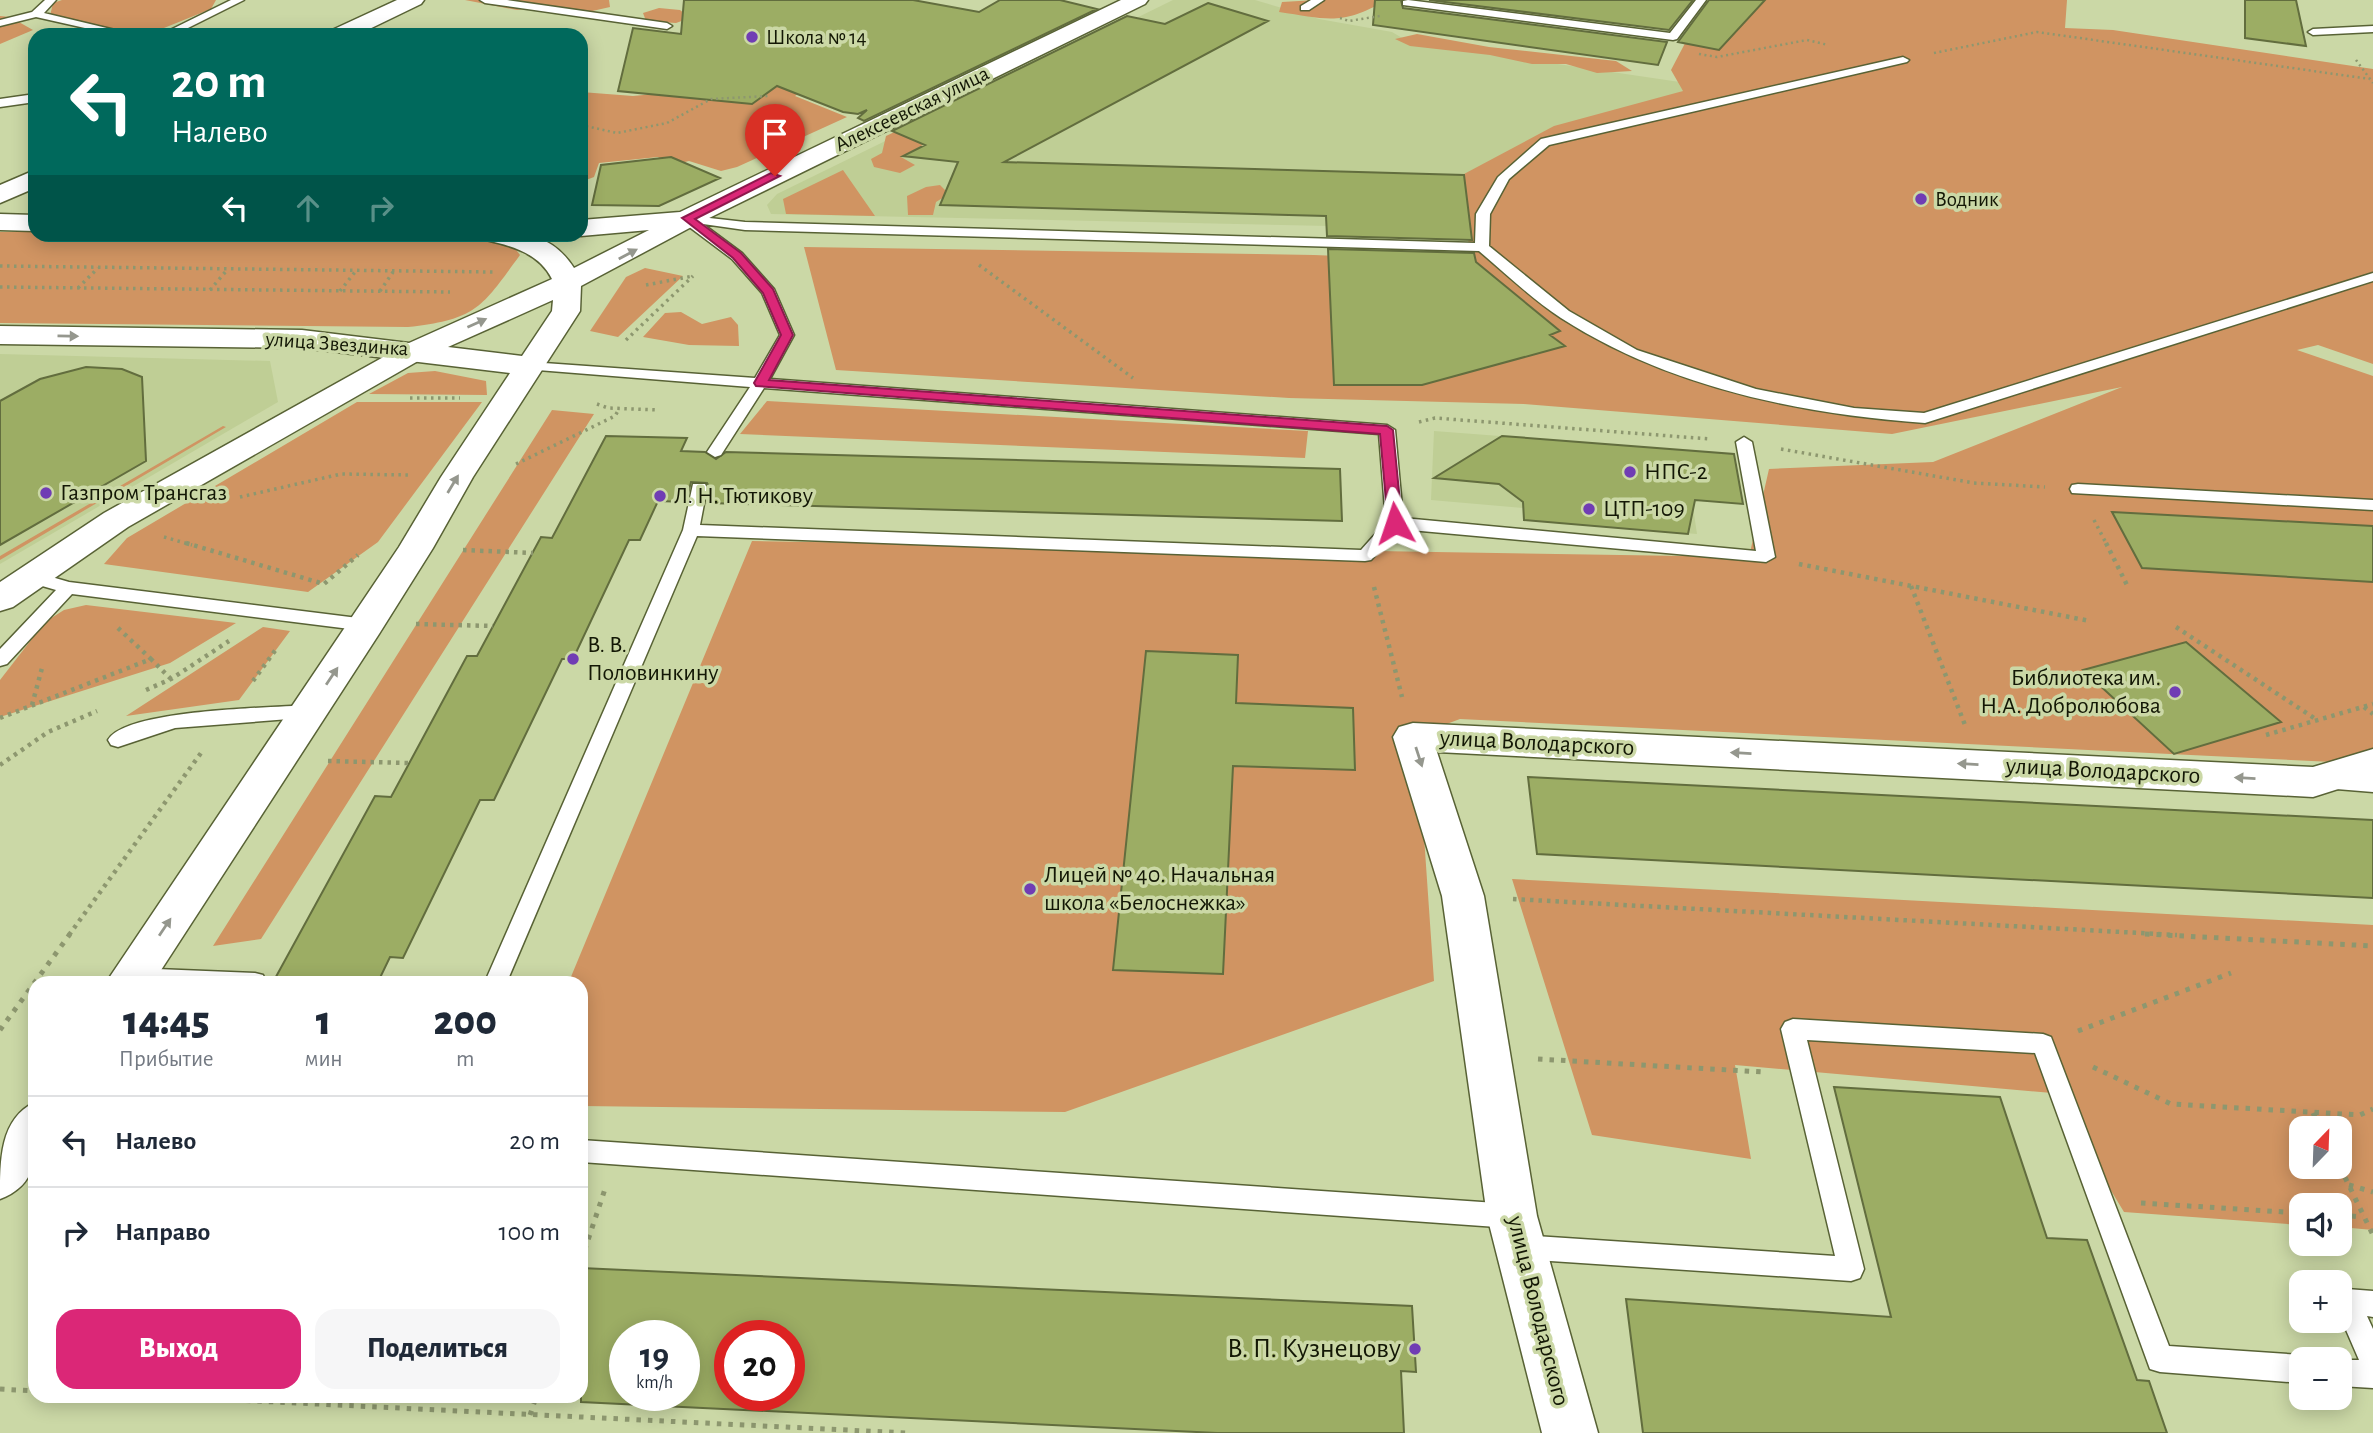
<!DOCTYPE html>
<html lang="ru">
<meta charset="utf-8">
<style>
:root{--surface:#fff;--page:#f6f6f7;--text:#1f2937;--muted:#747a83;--line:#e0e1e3;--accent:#db2777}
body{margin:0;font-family:"Alegreya Sans",sans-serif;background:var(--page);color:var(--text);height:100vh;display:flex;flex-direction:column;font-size:26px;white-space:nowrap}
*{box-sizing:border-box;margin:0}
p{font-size:23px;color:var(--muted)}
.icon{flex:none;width:38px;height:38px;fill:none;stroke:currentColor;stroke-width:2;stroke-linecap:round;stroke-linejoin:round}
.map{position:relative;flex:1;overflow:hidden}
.panel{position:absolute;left:28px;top:976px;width:560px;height:427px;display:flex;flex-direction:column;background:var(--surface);border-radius:21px;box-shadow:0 4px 18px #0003}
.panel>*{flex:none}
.guide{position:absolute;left:28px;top:28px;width:560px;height:214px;border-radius:21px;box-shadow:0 4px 18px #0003;background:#00695c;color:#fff;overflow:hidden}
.needle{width:46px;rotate:23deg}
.fabs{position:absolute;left:2289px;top:1116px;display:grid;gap:14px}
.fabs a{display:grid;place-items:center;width:63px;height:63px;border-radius:14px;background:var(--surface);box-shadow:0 4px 18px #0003;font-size:35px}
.speed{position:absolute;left:609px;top:1320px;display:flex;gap:14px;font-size:35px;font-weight:700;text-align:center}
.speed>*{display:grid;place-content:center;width:91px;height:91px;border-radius:50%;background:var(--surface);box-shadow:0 4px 18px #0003;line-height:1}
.speed small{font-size:18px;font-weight:400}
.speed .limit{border:10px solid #d22;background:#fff;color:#111}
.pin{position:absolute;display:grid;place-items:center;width:60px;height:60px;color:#fff;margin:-72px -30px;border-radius:50% 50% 50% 0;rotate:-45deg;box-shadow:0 0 7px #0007}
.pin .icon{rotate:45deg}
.me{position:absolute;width:77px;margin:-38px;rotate:355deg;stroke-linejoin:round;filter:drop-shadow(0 0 5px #0008)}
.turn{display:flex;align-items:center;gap:24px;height:147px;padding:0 28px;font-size:32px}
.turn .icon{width:91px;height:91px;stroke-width:2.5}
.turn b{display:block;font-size:49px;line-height:60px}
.lanes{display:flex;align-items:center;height:66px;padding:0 28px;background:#0003;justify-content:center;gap:35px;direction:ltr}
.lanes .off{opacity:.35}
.eta{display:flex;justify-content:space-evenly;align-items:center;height:119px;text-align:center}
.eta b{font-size:42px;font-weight:800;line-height:49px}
.action{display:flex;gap:14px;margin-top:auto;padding:14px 28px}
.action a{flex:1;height:80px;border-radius:21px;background:var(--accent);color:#fff;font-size:28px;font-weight:800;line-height:80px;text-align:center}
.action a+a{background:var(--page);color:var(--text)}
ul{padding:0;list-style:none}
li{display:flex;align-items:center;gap:21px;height:91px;padding:0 28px;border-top:2px solid var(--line)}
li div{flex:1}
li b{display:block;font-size:26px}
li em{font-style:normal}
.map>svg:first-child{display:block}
.built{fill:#bfce95}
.green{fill:#d09462;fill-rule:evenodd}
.building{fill:#9cad64;stroke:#626d3e;stroke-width:2;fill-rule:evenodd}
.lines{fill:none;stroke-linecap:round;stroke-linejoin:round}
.service-casing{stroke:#586235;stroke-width:3}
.minor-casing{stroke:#586235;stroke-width:3}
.tertiary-casing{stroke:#586235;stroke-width:3}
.path-far3{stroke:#8d976f;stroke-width:2.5;stroke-dasharray:2 3.5;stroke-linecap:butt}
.path-far2{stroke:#8d976f;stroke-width:3.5;stroke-dasharray:2.5 4.5;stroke-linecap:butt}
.path-far1{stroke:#8d976f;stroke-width:4.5;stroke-dasharray:3.5 5;stroke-linecap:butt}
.path{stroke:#8d976f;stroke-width:5;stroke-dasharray:4.5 7;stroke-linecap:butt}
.service{fill:#fff;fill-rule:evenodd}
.minor{fill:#fff;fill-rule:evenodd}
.tertiary{fill:#fff;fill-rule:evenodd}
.oneway{fill:#95978e}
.route{fill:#db2777;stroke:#8e194d;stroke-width:2}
.poi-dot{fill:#703db4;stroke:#cbd8a6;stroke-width:2.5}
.labels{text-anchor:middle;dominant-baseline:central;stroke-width:7;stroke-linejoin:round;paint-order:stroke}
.far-poi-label{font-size:21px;fill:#131705;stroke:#cbd8a6;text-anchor:start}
.far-street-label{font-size:21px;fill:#131705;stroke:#cbd8a6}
.poi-label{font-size:24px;fill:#131705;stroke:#cbd8a6;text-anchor:start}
.street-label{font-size:24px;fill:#131705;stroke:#cbd8a6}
.near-poi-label{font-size:28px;fill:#131705;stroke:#cbd8a6;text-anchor:end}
</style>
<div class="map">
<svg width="2373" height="1433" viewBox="0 0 2373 1433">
<rect width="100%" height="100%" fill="#cbd8a6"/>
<path class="built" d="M1173,0H1255L1319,19L1392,32L1409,42L1700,85L1657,100L1471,221V229L771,214L767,205L777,194Z
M0,354L270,361L278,402L0,564Z
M1434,431L1734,454L1743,504L1692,500L1697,534L1524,520L1523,508L1431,500Z"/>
<path class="green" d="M62,0H216L211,9L159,30L115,32L49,20L53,3Z
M465,0H609L610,7L588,12L542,6L517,10Z
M1316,0H1386C1343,26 1327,19 1279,12L1282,2Z
M1713,0H2067L2065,28L2113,30L2373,69V364L2318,345L2297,350L2373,376V764L1460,719L1417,735L1434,981L1065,1112L581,1106V984H568L752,541L1749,557L1769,469L1933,462L2122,387L1892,434L1524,404L1289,398L836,370L804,247L1314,255L1464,261L1471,229L1464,174L1554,126L1683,91L1671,70L1693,28Z
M659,8L680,10L690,18L676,23L646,21L643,13Z
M0,16L10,17L33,30L0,44Z
M1417,34L1489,47L1616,61L1632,71L1597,73L1566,64H1532L1490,55L1410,46L1395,39Z
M780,82L804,89L795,96L847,117L737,167L721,171L689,161L668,166L658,157L599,163L594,177L586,180L581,178V92L633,96Z
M962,100L972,118L901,157L915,165L900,173L874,167L871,159L882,153L886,136Z
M843,170L875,216L786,214L783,199Z
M940,185L949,194L936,202L933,215H908L907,196L926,187Z
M0,232H35V234L490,238L514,247L520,255C481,308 477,319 408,327L0,323Z
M645,268L683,276L618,337L590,331L626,277Z
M681,312L702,324L731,317L738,325L739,346L689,345L643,337L665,313Z
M435,371L486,381L487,395L369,394L408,373Z
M767,401L1308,431L1305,458L740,434Z
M357,402H482L378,542L308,592L104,564L127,538Z
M552,410L594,414L261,939L213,946Z
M223,426L226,427L0,560V556Z
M86,605L236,623L170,663L0,717V680L45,622L64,610Z
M263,627L290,631L239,700L126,716Z
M1512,879L2373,925V1230L2340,1227V1206H2301V1225L2124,1212L2052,1093L1735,1065L1751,1159L1592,1135ZM2301,1129H2340V1167H2301Z"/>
<path class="building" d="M684,0H913L979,12L1000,0H1060L1097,9L864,121L858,118L867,110L858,114L843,112L777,86L752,104L618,91L633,28L681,34Z
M1375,0H1401L1403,8L1667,42L1658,65L1373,25Z
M1429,0H1693L1669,30Z
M1709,0H1765L1719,50L1678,42Z
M2245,0H2296L2306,46L2245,38Z
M1208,3L1268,21L1004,162L1464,175L1472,240L1327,236L1326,216L940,205L958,162L903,156L925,145L892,131L1127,16L1165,24Z
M671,157L720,178L659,206L592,205L601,165Z
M1328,249L1474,253L1476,262L1560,331L1550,335L1565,346L1422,385H1334Z
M86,367L122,369L142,377L146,461L0,545V401L40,379Z
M606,436L687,438L681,451L705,452L716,459L726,452L1340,469L1342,521L707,503L710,488L707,483L691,482L686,502L658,501L640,540H629L573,659H562L494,800H480L403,958L390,957L377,984H272L375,796L391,797L467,656H477L541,537L552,538Z
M1502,436L1734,454L1743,504L1695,500L1688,534L1524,520L1523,502L1499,484L1434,478Z
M2112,512L2373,526V582L2142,568Z
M2186,642L2281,722L2174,754L2083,670Z
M1146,651L1238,655L1236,703L1353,708L1355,770L1233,766L1223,974L1113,970Z
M1528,777L2373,820V898L1537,854Z
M1834,1087L2000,1097L2047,1238L2087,1240L2137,1380L2149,1381L2167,1433H1643L1626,1299L1891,1317Z
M581,1268L1412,1306L1416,1372L1401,1371L1404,1433H1217L581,1402ZM625,1335H684V1395H625ZM730,1335H789V1395H730Z"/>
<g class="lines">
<defs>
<path id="service" d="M45,0H56L44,13L136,35H116L36,17L0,26V20L32,12Z
M231,0H244L174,35H160Z
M480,0H507L667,23L672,26L667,29L485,3Z
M1311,0H1324L1309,10H1301V6Z
M1408,0L1670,33L1696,0H1706L1677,39L1673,40L1403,5V1Z
M2373,26V32L2313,35L2308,32L2313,29Z
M1903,57L1909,60L1907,62L1549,145L1509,179L1490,214L1489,246L1569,311L1637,350L1756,389L1854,408L1924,413L2373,273V281L1925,423C1799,414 1668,387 1561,318C1532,299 1505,273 1479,251L745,230L703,224L742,253L774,289L794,335L770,379L1387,425L1395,430L1403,518L1756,551L1736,442L1744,437L1752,442L1775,557L1766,562L1399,529L1371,560L1365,561L697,536L506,984H484L683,530L693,484H705L707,488L700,525L1361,550L1386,522L1379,434L764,388L721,455L715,457L707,452L750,387L525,369L523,366L530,362L755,378L780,335L762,293L732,259L684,223L681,218L683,215L745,222L1475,243L1476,214L1498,177L1541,139Z
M35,94V102L0,107V99Z
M2078,484L2373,500V510L2072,493L2070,489L2072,485Z
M31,571L69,582L366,619L375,625L366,631L72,594L7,664L0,666V649L56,590L25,581L22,577Z
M308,705L315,707L318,712L315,717L175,728L118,747L111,745L108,740C126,709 271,708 308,705Z
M2331,776L2373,778V792L2324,788L2321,783L2324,778Z
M132,968L255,973L263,975L266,982L124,984L121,977L124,970Z
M1793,1019L2043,1034L2051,1037L2169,1346L2301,1355L2311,1360H2301V1383L2160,1372L2150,1369L2035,1053L1807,1040L1864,1269L1860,1278L1851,1281L1522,1259L1513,1256L1509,1247L1513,1238L1522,1235L1835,1256L1781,1029L1785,1022Z
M581,1140L1511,1204L1520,1208L1524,1216L1520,1224L1511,1228L581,1162Z
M2347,1289L2373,1291V1317L2367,1316L2373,1329V1388L2340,1386V1360H2337H2359L2340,1316V1292Z"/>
<path id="minor" d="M397,0H424L421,4L357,35H329L332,30Z
M35,170V188L0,203V185Z
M415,342L425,345L430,351L425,357L128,527L13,607L0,611V582L104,513L405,345Z
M1413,723L2313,767L2373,749V778L2313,797L1437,752L1484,896L1537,1216L1598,1433H1542L1487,1216L1442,896L1393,737L1399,727Z"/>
<path id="tertiary" d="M1121,0H1148L1145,4L697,224L581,286L580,311L473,477L433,548L379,634L152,984H105L399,547L441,477L510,373L302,348L0,344V326L302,330L409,343L552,279C539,253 512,246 486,240L482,234C521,234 550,231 574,268L649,230L581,236L575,234H581V220L680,212ZM553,300L552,311L522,356L448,347Z
M0,214L35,215V231L0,230Z
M35,1102C35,1143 45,1182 0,1199C0,1159 0,1119 35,1102Z"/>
</defs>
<use href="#service" class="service-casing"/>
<use href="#minor" class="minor-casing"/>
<use href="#tertiary" class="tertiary-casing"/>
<path class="path-far3" d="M1340,18L1349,21L1380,16
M1934,53L2037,32L2370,79
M1699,54L1717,57L1807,40L1828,45
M2356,60L2373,83
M581,125L617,133L667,123L711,99L768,96"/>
<path class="path-far2" d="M979,265L1133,378
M0,266L493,272
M646,285L693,276
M0,287L450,292
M78,288L98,268
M210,290L227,270
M340,291L355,272
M380,291L393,272
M626,340L693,276
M410,398H460
M597,404L608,408L658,410
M1419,422L1435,418L1710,439
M1781,449L1974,483L2045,487
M516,464L615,416L619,409
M240,497L341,474L410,475
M2094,520L2107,545
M164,537L192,545"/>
<path class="path-far1" d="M186,543L324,584L358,555
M2106,543L2127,585
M463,550L533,553
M1799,564L2090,621
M1911,586L1965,725
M1374,587L1402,697
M416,624L493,626
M2176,627L2317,720
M118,628L151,659
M253,681L277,648
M146,690L171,679L229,641
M32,705L42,668
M2364,707L2373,714
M0,718L151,659L171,679
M2266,735L2373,704
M328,761L409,763
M0,765L48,732L97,711
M1513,899L2177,935
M69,935L201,753"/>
<path class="path" d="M2145,934L2373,946
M0,1030L70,934
M2078,1031L2231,973
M1538,1059L1763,1072
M2093,1067L2171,1104L2360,1115L2373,1109
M2313,1113L2321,1129
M2340,1167L2373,1235
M2349,1185L2373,1192
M2141,1203L2301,1213
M2340,1215L2363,1217
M581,1261L605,1189
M0,1389L35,1391
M154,1396L907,1433
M530,1415L535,1400"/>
<use href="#service" class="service"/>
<use href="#minor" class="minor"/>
<use href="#tertiary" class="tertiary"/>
</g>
<defs><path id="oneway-solid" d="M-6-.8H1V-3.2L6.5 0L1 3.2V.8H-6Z" transform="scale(1.75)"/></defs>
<g class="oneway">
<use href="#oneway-solid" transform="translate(628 254) rotate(-28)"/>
<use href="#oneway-solid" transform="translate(477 323) rotate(-24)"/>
<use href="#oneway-solid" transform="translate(68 336) rotate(1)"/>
<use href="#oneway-solid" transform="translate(453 484) rotate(-59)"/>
<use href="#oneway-solid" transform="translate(332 676) rotate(-56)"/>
<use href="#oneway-solid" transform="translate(1741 753) rotate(-177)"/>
<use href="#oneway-solid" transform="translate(1419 757) rotate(72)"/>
<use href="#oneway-solid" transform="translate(1968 764) rotate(-177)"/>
<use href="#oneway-solid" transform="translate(2245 778) rotate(-177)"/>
<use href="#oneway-solid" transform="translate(165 927) rotate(-56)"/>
</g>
<path class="route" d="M771,173L780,176L695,219L741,253L773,289L793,335L769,380L1387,426L1393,430L1402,523L1395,527L1388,523L1380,434L756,386L754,383L781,335L763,293L733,258L682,218Z"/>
<g class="poi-dot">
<circle cx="752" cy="37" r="7"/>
<circle cx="1921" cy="199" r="7"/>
<circle cx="1630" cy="472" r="7"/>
<circle cx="46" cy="493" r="7"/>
<circle cx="660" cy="496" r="7"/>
<circle cx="1589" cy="509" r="7"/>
<circle cx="573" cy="659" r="7"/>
<circle cx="2175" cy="692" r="7"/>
<circle cx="1030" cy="889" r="7"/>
<circle cx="1415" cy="1349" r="7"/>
</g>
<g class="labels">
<g class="far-poi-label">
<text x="766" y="37">Школа № 14</text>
<text x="1935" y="199">Водник</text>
</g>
<g class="far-street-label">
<text transform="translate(912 109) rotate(-26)">Алексеевская улица</text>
<text transform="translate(337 344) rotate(4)">улица Звездинка</text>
</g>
<g class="poi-label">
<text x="1644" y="472">НПС-2</text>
<text x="60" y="493">Газпром Трансгаз</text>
<text x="674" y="496">Л. Н. Тютикову</text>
<text x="1603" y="509">ЦТП-109</text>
<text x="587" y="645">В. В.<tspan x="587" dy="28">Половинкину</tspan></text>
<text x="2161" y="678" text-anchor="end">Библиотека им.<tspan x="2161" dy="28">Н.А. Добролюбова</tspan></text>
<text x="1044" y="875">Лицей № 40. Начальная<tspan x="1044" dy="28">школа «Белоснежка»</tspan></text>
</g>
<g class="street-label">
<text transform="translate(1537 743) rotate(3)">улица Володарского</text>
<text transform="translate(2103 771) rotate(3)">улица Володарского</text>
<text transform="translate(1538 1311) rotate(76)">улица Володарского</text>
</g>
<g class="near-poi-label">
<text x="1401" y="1349">В. П. Кузнецову</text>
</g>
</g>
</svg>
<div class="fabs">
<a><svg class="needle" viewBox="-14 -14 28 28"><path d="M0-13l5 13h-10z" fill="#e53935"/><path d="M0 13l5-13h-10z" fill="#747a83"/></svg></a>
<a><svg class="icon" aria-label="sound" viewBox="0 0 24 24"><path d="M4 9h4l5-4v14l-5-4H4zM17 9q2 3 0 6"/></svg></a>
<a>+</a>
<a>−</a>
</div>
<div class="speed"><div>19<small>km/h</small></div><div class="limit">20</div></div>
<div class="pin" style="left:775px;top:176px;background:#d93025"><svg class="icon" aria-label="arrive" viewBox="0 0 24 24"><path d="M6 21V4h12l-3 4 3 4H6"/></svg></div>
<svg class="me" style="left:1395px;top:523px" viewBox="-20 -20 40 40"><path d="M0-17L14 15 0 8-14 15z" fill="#db2777" stroke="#fff" stroke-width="4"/></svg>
<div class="guide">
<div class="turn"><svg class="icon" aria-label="left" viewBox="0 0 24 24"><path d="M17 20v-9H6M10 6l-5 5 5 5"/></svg><div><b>20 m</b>Налево</div></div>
<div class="lanes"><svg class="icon" aria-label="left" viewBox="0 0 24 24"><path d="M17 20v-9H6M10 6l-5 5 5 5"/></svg><svg class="icon off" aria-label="ahead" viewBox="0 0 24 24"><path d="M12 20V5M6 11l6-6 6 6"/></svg><svg class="icon off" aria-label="right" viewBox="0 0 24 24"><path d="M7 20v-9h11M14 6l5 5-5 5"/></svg></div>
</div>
<section class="panel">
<div class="eta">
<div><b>14:45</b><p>Прибытие</p></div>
<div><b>1</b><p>мин</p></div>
<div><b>200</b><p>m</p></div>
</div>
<ul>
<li><svg class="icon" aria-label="left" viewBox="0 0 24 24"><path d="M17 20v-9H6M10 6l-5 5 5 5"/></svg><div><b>Налево</b></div><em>20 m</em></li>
<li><svg class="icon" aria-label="right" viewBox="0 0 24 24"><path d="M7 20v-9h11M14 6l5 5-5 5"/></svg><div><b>Направо</b></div><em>100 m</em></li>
</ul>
<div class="action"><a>Выход</a><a>Поделиться</a></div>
</section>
</div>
